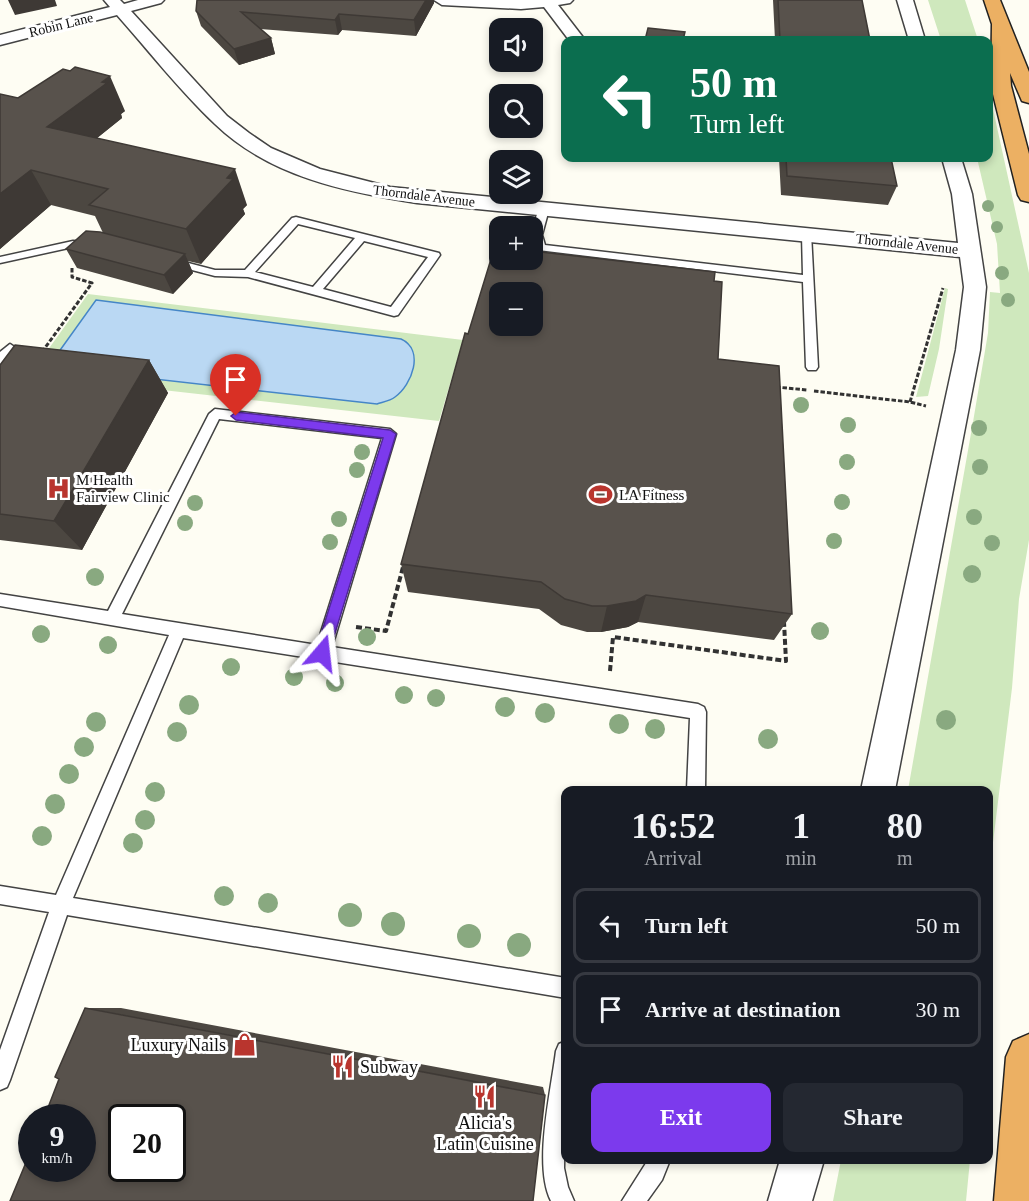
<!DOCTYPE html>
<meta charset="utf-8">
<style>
:root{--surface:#171b24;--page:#242831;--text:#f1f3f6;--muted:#9ea1a6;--line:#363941;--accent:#7c3aed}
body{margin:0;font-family:"Times New Roman",serif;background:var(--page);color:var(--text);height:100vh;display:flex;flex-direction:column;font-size:22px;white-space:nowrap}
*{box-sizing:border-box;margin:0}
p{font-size:20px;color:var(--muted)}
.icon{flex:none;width:33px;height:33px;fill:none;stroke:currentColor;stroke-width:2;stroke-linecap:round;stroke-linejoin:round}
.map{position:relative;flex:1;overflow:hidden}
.panel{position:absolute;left:561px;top:786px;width:432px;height:378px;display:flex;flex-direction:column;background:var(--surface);border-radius:12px;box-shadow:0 3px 9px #0003}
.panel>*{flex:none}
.hud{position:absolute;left:561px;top:36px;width:432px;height:126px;border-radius:12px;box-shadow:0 3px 9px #0003;background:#0b6e4f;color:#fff;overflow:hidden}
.fabs{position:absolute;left:489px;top:18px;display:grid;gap:12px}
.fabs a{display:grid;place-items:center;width:54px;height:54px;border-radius:12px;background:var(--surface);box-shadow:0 3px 9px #0003;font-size:30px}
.speed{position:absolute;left:18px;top:1104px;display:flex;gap:12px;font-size:30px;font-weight:700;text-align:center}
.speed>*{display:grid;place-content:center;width:78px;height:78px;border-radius:50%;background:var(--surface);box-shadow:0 3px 9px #0003;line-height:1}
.speed small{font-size:15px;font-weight:400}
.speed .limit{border:3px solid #111;border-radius:9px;background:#fff;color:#111}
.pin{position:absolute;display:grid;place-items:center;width:51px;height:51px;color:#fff;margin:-62px -26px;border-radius:50% 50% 50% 0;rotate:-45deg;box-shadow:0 0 6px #0007}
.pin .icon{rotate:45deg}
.me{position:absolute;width:66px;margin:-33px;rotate:17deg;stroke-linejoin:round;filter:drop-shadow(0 0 4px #0008)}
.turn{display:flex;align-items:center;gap:21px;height:126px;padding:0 30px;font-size:27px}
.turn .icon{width:78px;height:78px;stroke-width:2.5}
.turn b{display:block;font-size:42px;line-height:51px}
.eta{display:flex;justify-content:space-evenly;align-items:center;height:102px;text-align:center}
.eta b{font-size:36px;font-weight:600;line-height:42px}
.action{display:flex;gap:12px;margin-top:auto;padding:12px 30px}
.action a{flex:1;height:69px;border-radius:12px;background:var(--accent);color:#fff;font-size:24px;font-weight:600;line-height:69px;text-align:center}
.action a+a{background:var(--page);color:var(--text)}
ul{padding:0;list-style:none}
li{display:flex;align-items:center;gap:18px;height:75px;margin:0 12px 9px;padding:0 18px;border:3px solid var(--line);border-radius:12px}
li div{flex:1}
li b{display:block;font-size:22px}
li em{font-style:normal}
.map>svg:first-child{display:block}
.green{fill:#cfe8bd}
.water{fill:#bad8f3;stroke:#4586c7;stroke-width:1.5}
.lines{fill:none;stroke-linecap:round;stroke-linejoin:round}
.lane-casing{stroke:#434343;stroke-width:3}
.street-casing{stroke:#434343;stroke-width:3}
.highway-casing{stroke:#212121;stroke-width:3}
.path-far1{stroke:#323232;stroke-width:3;stroke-dasharray:4.5 2;stroke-linecap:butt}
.path{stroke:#323232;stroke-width:4;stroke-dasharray:6 3;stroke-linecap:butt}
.lane{fill:#fff;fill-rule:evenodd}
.street{fill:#fff;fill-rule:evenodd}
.highway{fill:#ecb063;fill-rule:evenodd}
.tree{fill:#89a980}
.wall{fill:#4c4741}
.shaded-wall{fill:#3e3935}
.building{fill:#58524c;stroke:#3e3935;stroke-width:1.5;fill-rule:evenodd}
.route{fill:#7c3aed;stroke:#51269a;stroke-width:1.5}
.labels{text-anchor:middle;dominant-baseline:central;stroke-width:6;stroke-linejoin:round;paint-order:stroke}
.far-street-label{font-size:14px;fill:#101010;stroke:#fff}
.poi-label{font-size:15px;fill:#101010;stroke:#fff;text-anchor:start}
.near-poi-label{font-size:18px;fill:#101010;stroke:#fff;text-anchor:end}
</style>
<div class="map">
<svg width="1029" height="1201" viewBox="0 0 1029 1201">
<rect width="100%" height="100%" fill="#fefdf3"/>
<path class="green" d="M928,0H965L978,40H941Z
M989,78L992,95L991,108L993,109L1029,273V540L1019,599L1012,688L989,875L988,790H908L973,422L988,333L990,292L1000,293L997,244L977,158H988Z
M945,288L948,289L939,349L928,396L916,397Z
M88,294L463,340L439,421L56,378L32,372Z
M841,1160H970L966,1201H833Z"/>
<path class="water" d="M96,300L401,339C425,350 412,385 395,397C390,401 383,402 377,404L48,367Z"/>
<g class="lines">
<defs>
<path id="lane" d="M544,206L549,209L542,235L545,245L803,275L802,235L803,233H811L818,367L816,370H808L806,367L803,282L538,250C528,237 534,223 539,209Z
M296,217L439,253L440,255L398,315L394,316L248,277L215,276L169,264L168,262L173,259L215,270H245L292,218ZM298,224L355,238L313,287L255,272ZM364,241L428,257L391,307L323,289Z
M73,241L88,242L93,245L88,248L73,247L0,263V257Z
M10,344L16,348L4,363L0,364V352Z
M215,409L390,429L396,434L332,647L698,704L704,707L706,712L705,790H687L690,718L183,638L73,898L566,978V998L67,915L10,1080L7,1087L0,1090V1050L49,912L0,904V886L56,895L169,635L0,606V594L108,611L209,414ZM219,419L382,438L317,645L122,614Z
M566,1041L564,1168L568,1187L574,1201H551C533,1165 551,1092 556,1051L559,1044Z
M648,1160H670L662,1180L647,1201H622Z"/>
<path id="street" d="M104,0H120L124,4L138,0H164L161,3L131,11L227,116L249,133L271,148L320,169L390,187L958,243L952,194L942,158H961L972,194L986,287L980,350L895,790H861L956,350L964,287L960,257L417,203C345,192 269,176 215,124C180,91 149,51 117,15L0,45V35L110,7Z
M434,0H573L570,3L558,5L585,40H569L544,7L521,9L442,5Z
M897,0H913L925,40H909Z
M780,1160H824L812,1201H768Z"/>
<path id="highway" d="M984,0H1000L1029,72V103L1022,101L1010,73L1011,86L1029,154V202L1021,200L1018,195L991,86L992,24Z
M1029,1034V1201H994L1006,1057L1013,1041Z"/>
</defs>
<use href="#lane" class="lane-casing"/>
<use href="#street" class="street-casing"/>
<use href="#highway" class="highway-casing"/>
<path class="path-far1" d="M42,352L92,283L72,277V266
M776,387L807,390
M814,391L910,402L926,406
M910,402L943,288"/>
<path class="path" d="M356,627L386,631L403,567
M610,671L613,637L786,661L784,622"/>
<use href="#lane" class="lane"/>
<use href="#street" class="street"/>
<use href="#highway" class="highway"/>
</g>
<g class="tree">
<circle cx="988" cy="206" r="6"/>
<circle cx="997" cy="227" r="6"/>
<circle cx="1002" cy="273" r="7"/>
<circle cx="1008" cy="300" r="7"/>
<circle cx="801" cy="405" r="8"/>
<circle cx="848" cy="425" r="8"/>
<circle cx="979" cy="428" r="8"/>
<circle cx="362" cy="452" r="8"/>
<circle cx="847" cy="462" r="8"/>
<circle cx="980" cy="467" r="8"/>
<circle cx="357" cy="470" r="8"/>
<circle cx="842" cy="502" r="8"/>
<circle cx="195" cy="503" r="8"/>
<circle cx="974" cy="517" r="8"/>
<circle cx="339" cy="519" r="8"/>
<circle cx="185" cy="523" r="8"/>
<circle cx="834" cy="541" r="8"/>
<circle cx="330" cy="542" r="8"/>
<circle cx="992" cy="543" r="8"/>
<circle cx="972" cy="574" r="9"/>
<circle cx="95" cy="577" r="9"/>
<circle cx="820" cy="631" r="9"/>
<circle cx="41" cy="634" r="9"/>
<circle cx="367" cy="637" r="9"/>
<circle cx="108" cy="645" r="9"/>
<circle cx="231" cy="667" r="9"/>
<circle cx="294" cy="677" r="9"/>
<circle cx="335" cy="683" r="9"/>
<circle cx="404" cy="695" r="9"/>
<circle cx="436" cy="698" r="9"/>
<circle cx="189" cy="705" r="10"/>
<circle cx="505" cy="707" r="10"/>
<circle cx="545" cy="713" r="10"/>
<circle cx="946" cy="720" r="10"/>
<circle cx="96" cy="722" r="10"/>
<circle cx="619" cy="724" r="10"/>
<circle cx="655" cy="729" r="10"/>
<circle cx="177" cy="732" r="10"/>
<circle cx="768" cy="739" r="10"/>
<circle cx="84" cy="747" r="10"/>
<circle cx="69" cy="774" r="10"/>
<circle cx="155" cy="792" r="10"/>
<circle cx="55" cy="804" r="10"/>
<circle cx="145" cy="820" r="10"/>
<circle cx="42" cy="836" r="10"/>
<circle cx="133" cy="843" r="10"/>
<circle cx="224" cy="896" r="10"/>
<circle cx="268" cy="903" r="10"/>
<circle cx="350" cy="915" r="12"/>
<circle cx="393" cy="924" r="12"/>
<circle cx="469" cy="936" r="12"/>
<circle cx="519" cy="945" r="12"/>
</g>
<path class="wall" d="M197,0H434V3L416,36L342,30L338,35L260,29L271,38L275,54L239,65L201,26L196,11Z
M773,0H862L870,40H775Z
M0,94L18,98L125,111L121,114L122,118L97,138L247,205L243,209L245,214L201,264L188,261L193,273L173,294L77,268L66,249L103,233L95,216L51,205L0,249Z
M779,158H891L897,186L888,205L781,195Z
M714,281L718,359L792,614L774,640L638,622L628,627L601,632H587L561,625L539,609L408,592L401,564L468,334Z
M149,360L168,393L82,550L0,540V365Z
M85,1008H121L543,1087L545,1095Z"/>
<path class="shaded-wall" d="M8,0H55L57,6L15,15Z
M426,0H434V3L416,36L414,20Z
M339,14L342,30L338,35L335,20Z
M271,38L275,54L239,65L234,49Z
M110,76L125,111L121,114L122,118L66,163L47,127L102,82Z
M235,169L247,205L243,209L245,214L201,264L186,229L227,178Z
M31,170L51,205L0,249V194Z
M185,254L193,273L173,294L164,275Z
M149,360L168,393L82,550L54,521Z
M646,595L638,622L628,627L601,632L607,606Z"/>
<path class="building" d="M197,0H426L414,20L339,14L335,20L241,12L271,38L234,49L196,11Z
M778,0H862L870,40H780Z
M648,28L685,32L683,40H645Z
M75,67L110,76L102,82L107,83L47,127L235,169L227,178L233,179L186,229L89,205L108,189L31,170L0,194V94L18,98L63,69L70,71Z
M786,158H891L897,186L787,176Z
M86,231L100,232L185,254L164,275L66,249Z
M495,246L500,247V260H532V251L715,272L714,281L722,282L718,359L779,366L792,614L646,595L636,601L607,606H592L565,599L541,582L401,564L465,333L468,334ZM500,292H532V326H500Z
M15,345L149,360L54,521L0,514V365Z
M85,1008L545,1095L533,1201H10L32,1148V1168H82V1118H44L59,1079L55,1077ZM122,1118H172V1168H122Z"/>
<path class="route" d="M236,412L390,430L396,434L329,653L327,657L322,659L317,657L315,653L383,438L236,420L231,416Z"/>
<defs>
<symbol id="hospital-bare" viewBox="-9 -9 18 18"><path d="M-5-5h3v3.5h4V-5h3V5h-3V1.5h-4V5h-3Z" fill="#b9352e" stroke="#fff" stroke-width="2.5" paint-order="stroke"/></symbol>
<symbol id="stadium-bare" viewBox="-9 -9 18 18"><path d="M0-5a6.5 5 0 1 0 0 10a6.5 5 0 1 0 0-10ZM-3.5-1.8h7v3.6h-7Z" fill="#b9352e" stroke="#fff" stroke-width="2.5" paint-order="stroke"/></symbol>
<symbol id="shop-bare" viewBox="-9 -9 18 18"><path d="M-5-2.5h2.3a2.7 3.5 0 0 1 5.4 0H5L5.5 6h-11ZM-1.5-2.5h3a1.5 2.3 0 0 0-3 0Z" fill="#b9352e" stroke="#fff" stroke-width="2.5" paint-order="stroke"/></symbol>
<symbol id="restaurant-bare" viewBox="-9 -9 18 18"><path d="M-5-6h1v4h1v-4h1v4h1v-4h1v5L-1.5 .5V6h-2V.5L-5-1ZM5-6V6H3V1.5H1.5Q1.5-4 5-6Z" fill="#b9352e" stroke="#fff" stroke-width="2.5" paint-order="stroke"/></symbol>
</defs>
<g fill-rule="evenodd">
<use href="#hospital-bare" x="42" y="472" width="33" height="33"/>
<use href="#stadium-bare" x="584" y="478" width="33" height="33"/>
<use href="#shop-bare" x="228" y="1028" width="33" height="33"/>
<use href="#restaurant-bare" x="326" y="1050" width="33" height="33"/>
<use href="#restaurant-bare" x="468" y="1080" width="33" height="33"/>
</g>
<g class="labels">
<g class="far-street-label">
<text transform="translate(61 25) rotate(-14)">Robin Lane</text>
<text transform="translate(424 196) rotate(7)">Thorndale Avenue</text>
<text transform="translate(907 244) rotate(6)">Thorndale Avenue</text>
</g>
<g class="poi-label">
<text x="76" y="480">M Health<tspan x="76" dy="17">Fairview Clinic</tspan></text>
<text x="619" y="495">LA Fitness</text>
</g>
<g class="near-poi-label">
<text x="226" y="1045">Luxury Nails</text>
<text x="360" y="1067" text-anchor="start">Subway</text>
<text x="485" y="1123" text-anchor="middle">Alicia's<tspan x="485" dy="21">Latin Cuisine</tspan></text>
</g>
</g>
</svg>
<div class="fabs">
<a><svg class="icon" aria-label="sound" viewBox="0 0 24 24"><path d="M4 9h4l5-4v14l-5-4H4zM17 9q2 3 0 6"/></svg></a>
<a><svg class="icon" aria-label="search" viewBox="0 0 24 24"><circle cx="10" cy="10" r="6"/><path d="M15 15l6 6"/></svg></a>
<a><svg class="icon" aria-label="layers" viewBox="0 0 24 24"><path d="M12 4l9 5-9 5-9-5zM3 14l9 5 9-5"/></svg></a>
<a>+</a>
<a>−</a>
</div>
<div class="speed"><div>9<small>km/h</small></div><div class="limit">20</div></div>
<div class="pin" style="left:236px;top:416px;background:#d93025"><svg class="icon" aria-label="arrive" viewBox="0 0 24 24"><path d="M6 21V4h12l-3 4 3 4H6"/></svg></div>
<svg class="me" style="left:322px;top:653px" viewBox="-20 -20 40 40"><path d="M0-17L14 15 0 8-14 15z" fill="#7c3aed" stroke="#fff" stroke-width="4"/></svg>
<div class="hud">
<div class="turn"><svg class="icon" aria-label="left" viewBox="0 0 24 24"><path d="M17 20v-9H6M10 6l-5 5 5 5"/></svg><div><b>50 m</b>Turn left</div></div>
</div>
<section class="panel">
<div class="eta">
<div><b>16:52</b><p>Arrival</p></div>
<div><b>1</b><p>min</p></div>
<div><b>80</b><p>m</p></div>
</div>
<ul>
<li><svg class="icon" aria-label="left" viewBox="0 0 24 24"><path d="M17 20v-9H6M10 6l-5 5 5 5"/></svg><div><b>Turn left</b></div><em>50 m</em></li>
<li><svg class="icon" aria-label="arrive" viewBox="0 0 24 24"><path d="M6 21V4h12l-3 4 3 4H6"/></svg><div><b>Arrive at destination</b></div><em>30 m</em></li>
</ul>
<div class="action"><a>Exit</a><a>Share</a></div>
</section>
</div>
